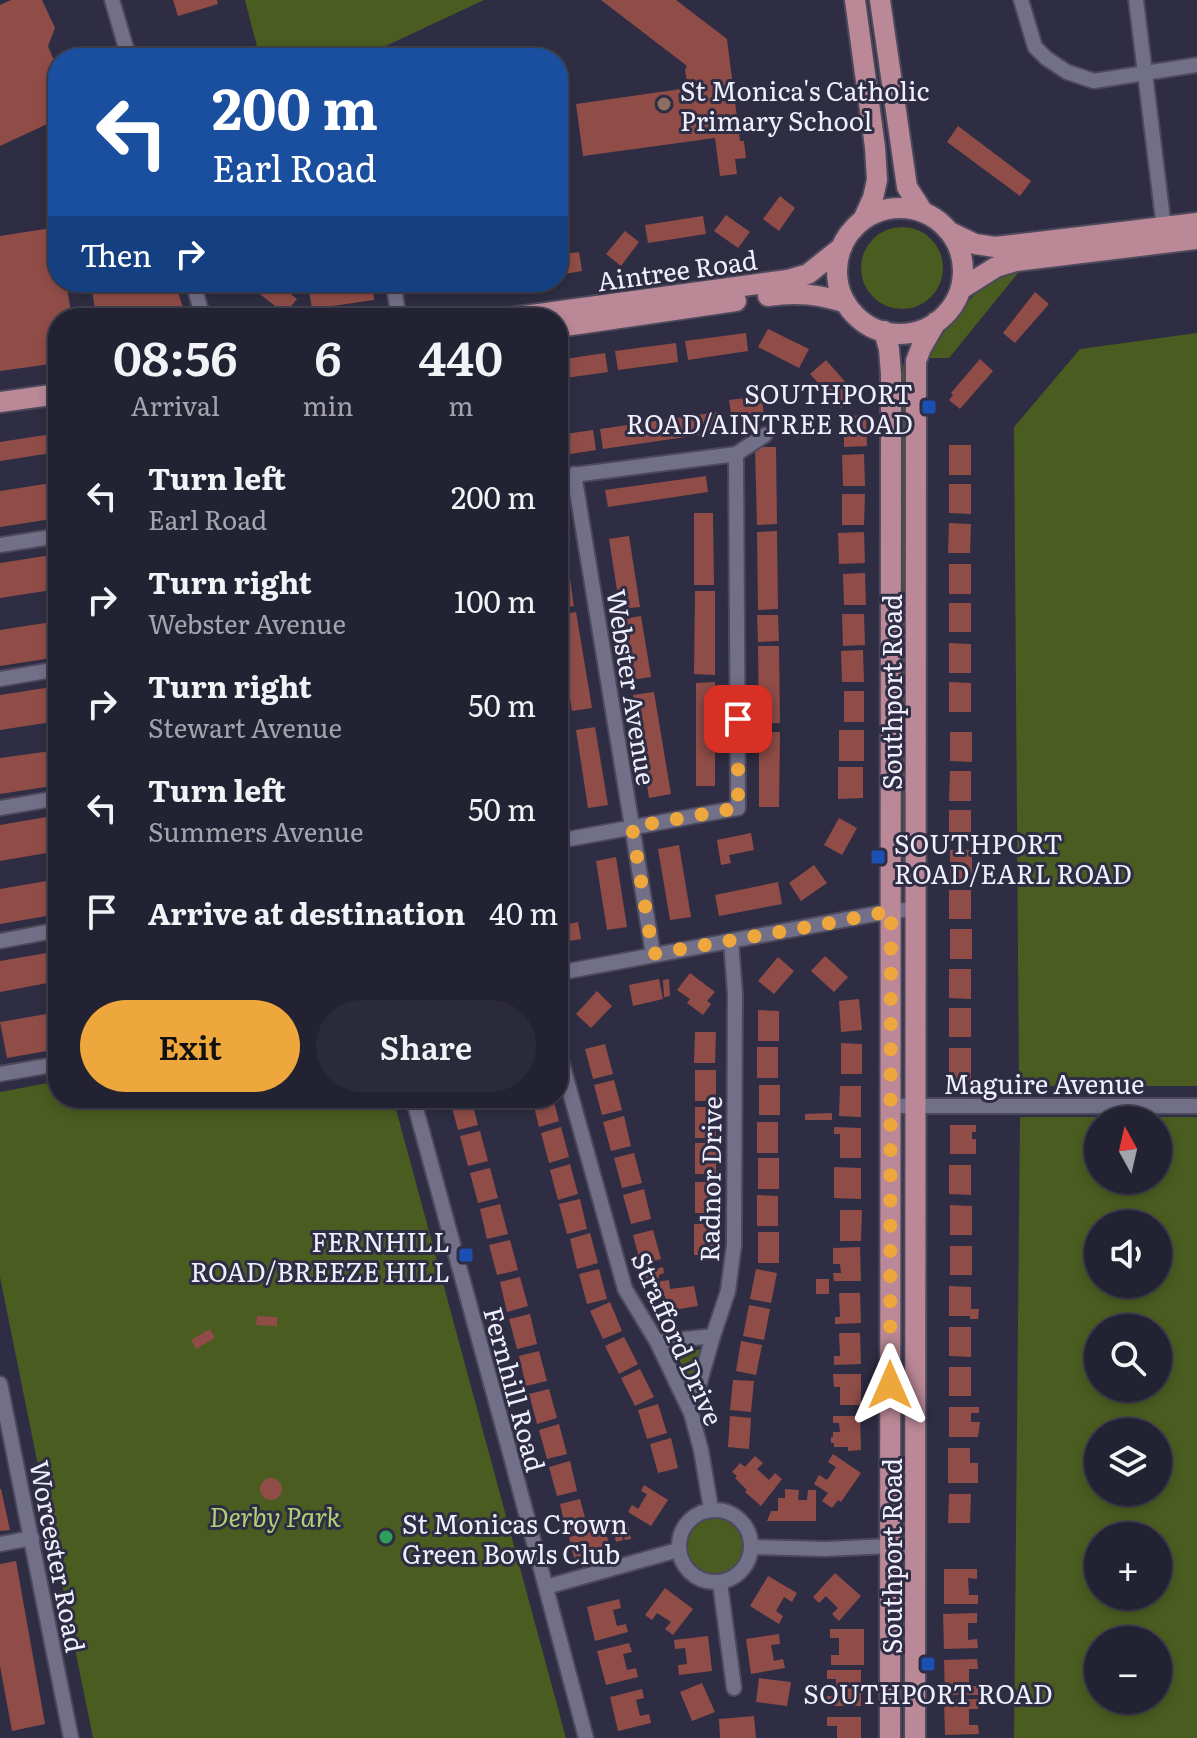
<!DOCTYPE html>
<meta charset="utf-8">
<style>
:root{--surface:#232232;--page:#2b2a3a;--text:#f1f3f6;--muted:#a3a4ac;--line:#403f4d;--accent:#eea73c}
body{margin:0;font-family:Literata,serif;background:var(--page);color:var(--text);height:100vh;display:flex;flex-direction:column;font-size:30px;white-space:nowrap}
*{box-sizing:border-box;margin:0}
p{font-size:26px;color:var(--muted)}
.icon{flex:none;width:44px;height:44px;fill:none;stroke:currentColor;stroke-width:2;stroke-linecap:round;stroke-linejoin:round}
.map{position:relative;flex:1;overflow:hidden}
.details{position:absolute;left:48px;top:308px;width:520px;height:800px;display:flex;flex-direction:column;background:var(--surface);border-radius:32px;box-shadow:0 4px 12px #0003,0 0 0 2px var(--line)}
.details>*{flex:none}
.guide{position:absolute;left:48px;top:48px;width:520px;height:244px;border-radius:32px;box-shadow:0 4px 12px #0003,0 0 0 2px var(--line);background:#1a4fa0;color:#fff;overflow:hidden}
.needle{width:52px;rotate:352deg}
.tools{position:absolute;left:1084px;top:1106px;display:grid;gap:16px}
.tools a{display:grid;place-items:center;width:88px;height:88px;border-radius:50%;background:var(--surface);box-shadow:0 4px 12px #0003,0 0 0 2px var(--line);font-size:40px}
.pin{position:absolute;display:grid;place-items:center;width:68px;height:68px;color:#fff;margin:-34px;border-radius:16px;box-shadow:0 4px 12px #0006}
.me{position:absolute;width:88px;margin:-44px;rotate:0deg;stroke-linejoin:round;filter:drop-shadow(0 0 6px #0008)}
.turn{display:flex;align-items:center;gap:28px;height:168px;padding:0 32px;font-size:36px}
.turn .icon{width:104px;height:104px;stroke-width:2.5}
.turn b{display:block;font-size:56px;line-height:68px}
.then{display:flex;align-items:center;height:76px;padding:0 32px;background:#0003;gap:16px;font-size:30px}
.eta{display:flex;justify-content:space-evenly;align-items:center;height:136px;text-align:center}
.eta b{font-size:48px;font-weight:600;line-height:56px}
.action{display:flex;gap:16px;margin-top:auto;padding:16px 32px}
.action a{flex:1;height:92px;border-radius:48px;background:var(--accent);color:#111;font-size:32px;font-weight:600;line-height:92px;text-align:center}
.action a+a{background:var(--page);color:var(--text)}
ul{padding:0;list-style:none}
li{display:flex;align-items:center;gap:24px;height:104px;padding:0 32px}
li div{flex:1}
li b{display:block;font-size:30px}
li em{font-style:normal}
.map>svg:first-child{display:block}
.green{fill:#4a5c20;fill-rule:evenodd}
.building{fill:#904d48}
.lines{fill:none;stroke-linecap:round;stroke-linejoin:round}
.minor-casing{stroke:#4c495c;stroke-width:18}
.primary-casing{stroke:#4c495c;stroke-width:24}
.minor{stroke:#727089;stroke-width:14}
.primary{stroke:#ba8896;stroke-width:20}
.route{stroke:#eea73c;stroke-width:14;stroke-dasharray:0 25.2}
.education-dot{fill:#8d6e63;stroke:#2f2d43;stroke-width:3}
.transit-dot{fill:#1a4fb4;stroke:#2f2d43;stroke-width:3}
.leisure-dot{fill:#2e9e5b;stroke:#2f2d43;stroke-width:3}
.labels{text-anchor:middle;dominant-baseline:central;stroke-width:6;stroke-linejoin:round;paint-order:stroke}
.poi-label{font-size:26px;fill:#efeffd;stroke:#2f2d43;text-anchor:start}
.street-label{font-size:26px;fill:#efeffd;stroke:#2f2d43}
.park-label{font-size:26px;font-style:italic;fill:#b2cf75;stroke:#2f2d43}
</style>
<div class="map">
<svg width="1197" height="1738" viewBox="0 0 1197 1738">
<rect width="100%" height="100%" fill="#2f2d43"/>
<path class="green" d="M245,0H484L360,58H260Z
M861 268a41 41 0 1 1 82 0a41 41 0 1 1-82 0Z
M1022,268L949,358H930C934,342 969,297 983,287C995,278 1007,272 1022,268Z
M1197,333V1086H1019L1014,427L1080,349Z
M903,364H910V879L903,880Z
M58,1081V1098H393L566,1738H93L0,1277V1092Z
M1020,1117H1197V1738H1014ZM1098,1120H1158V1180H1098ZM1098,1224H1158V1284H1098ZM1098,1328H1158V1388H1098ZM1098,1432H1158V1492H1098ZM1098,1536H1158V1596H1098ZM1098,1640H1158V1700H1098Z
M702,1349L694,1382L690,1383L676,1353Z
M687 1546a28 28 0 1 1 56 0a28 28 0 1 1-56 0Z"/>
<path class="building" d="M11,0H42L55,28L48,46L53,58L58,59V119L0,146V5Z
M173,0H217L218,4L178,16Z
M601,0H676L727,39L740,141H744L746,158L735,159L737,174L720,176L715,138L583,156L576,104L688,88L685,70L687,66Z
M958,126L1031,181L1020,196L947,142Z
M780,196L795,208L779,231L763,219Z
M726,215L750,232L738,248L714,231Z
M703,216L706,234L648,243L645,225Z
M58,227V282H66L72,318H58V363L0,371V236Z
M625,231L639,242L621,266L606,254Z
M579,252L582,271L558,275V255Z
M91,282H175L183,308L150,318H96Z
M245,282H276L297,299L285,314Z
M372,282L374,300L312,309L309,291Z
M415,282H478L479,285L416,294Z
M1035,292L1049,304L1015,343L1003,333Z
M768,329L809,349L799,368L758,347Z
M746,333L748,351L688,360L685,341Z
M676,343L678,362L618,370L615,351Z
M605,353L608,372L558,379V360Z
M980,359L993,371L960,409L949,400L953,395L951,393Z
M826,360L856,394L841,408L810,374Z
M754,397V401L762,400L764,415L732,420L729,400Z
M718,412L720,432L603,449L600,429Z
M866,415L867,446L844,447V416Z
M593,430L596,450L558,456V435Z
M58,433V452L0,461V442Z
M949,445H971V475H949Z
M755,447H776L777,524L757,525Z
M864,454L865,486H843L842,455Z
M706,476L708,492L608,507L605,490Z
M58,482V518L0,527V491Z
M949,484H971V514L949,513Z
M842,494H865L864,525H842Z
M694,513H713L714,585H694Z
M949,523L971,524L970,553H948Z
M777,531L778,609L758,610L757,532Z
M864,532L865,563L839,564L838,533Z
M558,536H564L574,606L558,609Z
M629,536L640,607L620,609L609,539Z
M58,554V589L0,598V563Z
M949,564H971V594H949Z
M865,573L866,605H844L843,574Z
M695,591H715V675L694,674Z
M949,603H971V632H949Z
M576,612L592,708L572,711L558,626V615Z
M842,614H864L865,645L843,646Z
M757,615H778L779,641L758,642Z
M641,616L651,677L631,680L622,619Z
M58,621V657L0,666V630Z
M949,643L971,644V673H949Z
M758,646H779L780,723L759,724Z
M863,650L864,682H842L841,651Z
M715,682V786H696V683Z
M949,682L971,683V712H949Z
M58,686V721L0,730V695Z
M844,691H864V722H844Z
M654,692L671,794L649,798L633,695Z
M595,727L608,805L588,808L576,730Z
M839,730H864V761H839Z
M759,732H780L779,807H759Z
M950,732H972V762L950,761Z
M58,750V785L0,794V758Z
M838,767H863V798L838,799Z
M950,771H971V801H949Z
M949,810H971V840H949Z
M58,815V851L0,861V825Z
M839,818L857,828L842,855L824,845Z
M751,833L754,850L729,855L731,863L721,865L717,840Z
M679,845L691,917L670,920L658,849Z
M950,850H972V879H950Z
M616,857L627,927L607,930L596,861Z
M565,861L568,877L558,879V862Z
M814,865L827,883L801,901L789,883Z
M58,879V914L0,924V889Z
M778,882L782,904L719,916L715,895Z
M949,890H971V919H949Z
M578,922L581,939L558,943V926Z
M950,929H972V959H950Z
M58,951V981L0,992V961Z
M825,956L848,977L834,992L811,971Z
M778,957L794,971L774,994L758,981Z
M949,969H971V999L949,998Z
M690,973L715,992L707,1001L711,1004L703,1015L687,1003L690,999L677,990Z
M659,979L663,999L633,1006L629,985Z
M669,979L670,996L664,997L663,980Z
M597,991L612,1006L591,1028L576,1014Z
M859,999L862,1030L841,1032L839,1001Z
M949,1008H971V1037H949Z
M758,1010L779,1011V1041H758Z
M58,1012V1049L7,1058L0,1022Z
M695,1032H716L715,1063H694Z
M841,1043L862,1044V1074H841Z
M605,1044L613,1074L593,1079L585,1049Z
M757,1047H778V1078H757Z
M949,1048H971V1085H955V1078H949Z
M695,1070H716V1101H695Z
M614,1080L622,1110L602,1115L594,1085Z
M759,1085H780V1115H759Z
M840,1086H861V1117L839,1116Z
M457,1098H471L478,1125L458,1130L450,1100Z
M532,1098H553L559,1121L539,1127Z
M695,1107H716V1138H695Z
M832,1113V1120H805V1114Z
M624,1116L631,1146L611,1151L603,1122Z
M757,1122H778V1153H757Z
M950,1125H976V1132H972V1139H976V1154H950Z
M561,1127L569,1157L549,1163L541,1133Z
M834,1127L861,1128V1158H840V1134H834Z
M480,1131L488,1161L468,1166L460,1136Z
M695,1143H716V1174H695Z
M634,1153L642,1183L622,1188L614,1158Z
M758,1158H779V1189H758Z
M570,1164L578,1194L558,1200L550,1170Z
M949,1165H971V1195L949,1194Z
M834,1167L861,1168V1199L834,1198Z
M490,1168L498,1198L478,1203L470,1173Z
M695,1182H716V1213H695Z
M644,1189L651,1219L631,1224L623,1195Z
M757,1195L778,1196V1226H757Z
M580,1199L587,1229L567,1234L559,1204Z
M500,1204L508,1234L487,1239L480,1209Z
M950,1205L972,1206V1235H950Z
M840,1210H862L861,1241H840Z
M694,1224H715V1255H694Z
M653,1230L661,1259L641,1265L633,1235Z
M758,1232H779V1263H758Z
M590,1233L598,1263L577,1269L570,1239Z
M510,1240L518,1270L497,1275L489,1245Z
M950,1246H972V1275H950Z
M860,1247L861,1281H834L833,1273H841L840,1264H833V1248Z
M663,1267L664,1273L659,1275V1278L647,1281L644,1272Z
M599,1269L607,1299L587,1304L579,1274Z
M756,1269L777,1273L771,1303L750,1299Z
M520,1277L528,1306L507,1312L500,1282Z
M816,1279H829V1294H816Z
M669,1280L670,1289L694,1286L698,1306L667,1311L665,1296L660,1297L657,1282Z
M949,1286L971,1287V1309H979L978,1319H970V1316H949Z
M839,1293H860L861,1323L835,1324V1317H840Z
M610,1302L622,1331L603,1339L590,1311Z
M749,1305L770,1309L764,1340L743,1336Z
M530,1314L537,1344L517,1349L509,1319Z
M257,1316L277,1317V1326L256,1325Z
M949,1327H971V1357L949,1356Z
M210,1329L215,1338L196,1349L191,1340Z
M839,1333H860L861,1364L834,1365V1356H840Z
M624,1337L638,1364L619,1374L605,1346Z
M741,1341L762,1345L756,1375L736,1371Z
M539,1351L547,1381L526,1386L519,1356Z
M949,1367H971V1396H949Z
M640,1369L654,1397L635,1406L621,1378Z
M833,1374H861V1405H840V1387H834Z
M733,1380L754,1381L751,1412L730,1410Z
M549,1389L557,1418L537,1424L529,1394Z
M658,1404L667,1433L647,1439L638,1410Z
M949,1407H979V1413H971V1422H980L978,1437H949Z
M730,1416L751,1418L749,1449L728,1447Z
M833,1416H860L861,1450L848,1451V1447H834V1443H831V1437H833V1432H840L839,1423H833Z
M559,1424L567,1454L547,1459L539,1430Z
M671,1438L678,1468L658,1473L650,1444Z
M948,1448H970V1463H978V1483H948Z
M833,1454L861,1473L841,1502L838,1500L832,1508L822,1501L828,1493L814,1484L819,1475L827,1480L836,1467L828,1462Z
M755,1456L763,1463L757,1469L769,1480L775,1473L782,1479L761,1506L745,1492L747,1490L735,1478L737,1476L732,1472L740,1463L745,1467Z
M570,1461L577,1491L557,1496L549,1467Z
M260 1489a11 11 0 1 1 22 0a11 11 0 1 1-22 0Z
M644,1485L668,1500L651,1526L628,1512L632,1505L638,1509L647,1494L641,1491Z
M0,1489H1L10,1530L0,1531Z
M785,1489L799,1490L798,1500H807L808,1490H816V1521H767L771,1511H778V1498H785Z
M949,1494H971L970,1523H948Z
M580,1499L588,1529L567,1534L560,1504Z
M627,1521L631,1539L625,1540L621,1522Z
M619,1522L623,1540L616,1542L612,1524Z
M605,1528L610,1549L574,1558L569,1537Z
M16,1561L45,1724L12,1731L0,1666V1564Z
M944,1569H977V1579L968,1578L969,1595H978V1604H944Z
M835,1573L861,1596L839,1621L832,1614L838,1608L826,1596L819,1603L813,1597Z
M768,1576L797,1593L792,1602L784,1597L776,1611L783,1616L779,1624L750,1606Z
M665,1588L693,1609L673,1635L665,1629L671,1622L657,1613L652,1620L645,1615Z
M619,1599L621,1608L613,1610L617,1626L626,1624L628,1632L595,1641L587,1607Z
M977,1613V1623H968V1640L977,1639L978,1648L944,1649L943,1614Z
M830,1629H864V1665H831V1655H839V1638H830Z
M779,1634L780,1644L771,1645L774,1661L783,1659L785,1668L751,1674L746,1639Z
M708,1636L712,1671L679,1675L678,1665L687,1664L685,1648L675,1649L674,1640Z
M629,1643L632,1652L623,1654L627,1670L636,1668L638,1677L606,1685L597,1651Z
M977,1659L978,1669H969V1686H978V1695H945L944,1660Z
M827,1670H861V1706H827V1696H836V1679H827Z
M759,1678L791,1682L787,1706L756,1702Z
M702,1683L715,1712L692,1721L680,1692Z
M642,1689L644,1698L636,1700L640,1716L649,1714L651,1723L618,1731L610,1697Z
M978,1699V1709H969V1725H978L979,1734L945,1735L944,1700Z
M754,1716L756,1738H720L719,1719Z
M827,1717H861V1738H837V1726H827Z"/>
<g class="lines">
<defs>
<path id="minor" d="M112,0L129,58
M1021,0L1035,47L1046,58L1067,72L1094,81L1197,65
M1136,0L1164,228
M193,282L203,318
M393,282L399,318
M574,474L653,954
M558,477L736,454L765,435
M0,545L58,536
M0,679L58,669
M0,808L58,798
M558,841L738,808L736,454
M0,941L58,930
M558,973L891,911L917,909
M558,1049L625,1289L657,1342L691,1413L701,1450L711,1509
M0,1074L58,1064
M413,1098L510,1453L586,1738
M891,1106H1197
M657,1342L713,1336
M0,1384L71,1738
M691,1413L713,1336L728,1291L734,1245L735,994L731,941
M679 1546a36 36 0 1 1 72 0a36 36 0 1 1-72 0Z
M0,1544L32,1538
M752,1547L825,1549L890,1546L915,1548
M720,1583L734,1688
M546,1587L678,1550"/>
<path id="primary" d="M855,0L875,147L877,180L873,198L863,220
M880,0L907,187L923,212
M837 271a63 63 0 1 1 126 0a63 63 0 1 1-126 0Z
M950,232L975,244L995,247L1197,223
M961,289L996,267L1016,261L1197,239
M768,296C797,292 818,294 846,303
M508,318L787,280L808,274L842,247
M558,327L736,301
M884,331L889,349L891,374L890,1738
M0,402L58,394
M915,1738L916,361L921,348L936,322"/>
</defs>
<use href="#minor" class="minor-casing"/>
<use href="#primary" class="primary-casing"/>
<use href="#minor" class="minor"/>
<use href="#primary" class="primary"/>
</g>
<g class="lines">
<path class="route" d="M738,719V808L632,827L653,954L825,924L891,911L890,1385"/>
</g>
<circle class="education-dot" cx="664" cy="104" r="8"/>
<g class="transit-dot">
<rect x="921" y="399" width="16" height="16" rx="4"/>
<rect x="870" y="849" width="16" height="16" rx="4"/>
<rect x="458" y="1247" width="16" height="16" rx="4"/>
<rect x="920" y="1656" width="16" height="16" rx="4"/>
</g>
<circle class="leisure-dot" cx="386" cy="1537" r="8"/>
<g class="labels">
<g class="poi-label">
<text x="680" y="89">St Monica's Catholic<tspan x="680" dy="30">Primary School</tspan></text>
<text x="913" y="392" text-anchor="end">SOUTHPORT<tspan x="913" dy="30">ROAD/AINTREE ROAD</tspan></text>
<text x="894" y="842">SOUTHPORT<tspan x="894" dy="30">ROAD/EARL ROAD</tspan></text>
<text x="450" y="1240" text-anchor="end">FERNHILL<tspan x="450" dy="30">ROAD/BREEZE HILL</tspan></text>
<text x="402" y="1522">St Monicas Crown<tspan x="402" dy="30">Green Bowls Club</tspan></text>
<text x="928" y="1692" text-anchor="middle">SOUTHPORT ROAD</text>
</g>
<g class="street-label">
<text transform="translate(677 269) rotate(-8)">Aintree Road</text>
<text transform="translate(633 687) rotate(81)">Webster Avenue</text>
<text transform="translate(890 692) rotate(-90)">Southport Road</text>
<text x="1044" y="1082">Maguire Avenue</text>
<text transform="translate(709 1179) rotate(-89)">Radnor Drive</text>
<text transform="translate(679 1338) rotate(66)">Strafford Drive</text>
<text transform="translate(516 1389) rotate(75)">Fernhill Road</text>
<text transform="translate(59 1556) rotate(79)">Worcester Road</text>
<text transform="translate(890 1556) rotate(-90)">Southport Road</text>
</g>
<g class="park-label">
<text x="275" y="1515">Derby Park</text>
</g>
</g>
</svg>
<div class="tools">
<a><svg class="needle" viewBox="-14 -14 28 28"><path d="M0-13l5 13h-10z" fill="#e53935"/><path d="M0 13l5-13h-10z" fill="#a3a4ac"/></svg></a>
<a><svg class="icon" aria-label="sound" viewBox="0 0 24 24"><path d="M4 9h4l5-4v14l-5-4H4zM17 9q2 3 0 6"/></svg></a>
<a><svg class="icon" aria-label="search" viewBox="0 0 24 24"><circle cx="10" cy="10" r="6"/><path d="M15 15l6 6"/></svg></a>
<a><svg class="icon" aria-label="layers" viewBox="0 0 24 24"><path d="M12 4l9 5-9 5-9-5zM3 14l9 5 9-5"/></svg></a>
<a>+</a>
<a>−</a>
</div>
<div class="pin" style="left:738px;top:719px;background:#d93025"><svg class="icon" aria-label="arrive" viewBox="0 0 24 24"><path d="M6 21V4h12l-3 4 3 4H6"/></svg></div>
<svg class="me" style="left:890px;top:1385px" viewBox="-20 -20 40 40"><path d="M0-17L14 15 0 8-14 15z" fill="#eea73c" stroke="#fff" stroke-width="4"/></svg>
<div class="guide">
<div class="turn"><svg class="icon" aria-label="left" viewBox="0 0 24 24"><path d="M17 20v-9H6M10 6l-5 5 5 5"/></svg><div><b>200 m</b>Earl Road</div></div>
<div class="then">Then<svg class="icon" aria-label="right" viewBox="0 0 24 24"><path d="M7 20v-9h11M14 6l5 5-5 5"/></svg></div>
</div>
<section class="details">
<div class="eta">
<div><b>08:56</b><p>Arrival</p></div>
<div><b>6</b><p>min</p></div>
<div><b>440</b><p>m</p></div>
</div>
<ul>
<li><svg class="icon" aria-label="left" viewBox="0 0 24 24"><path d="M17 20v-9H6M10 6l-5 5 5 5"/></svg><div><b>Turn left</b><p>Earl Road</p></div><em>200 m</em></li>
<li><svg class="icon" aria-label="right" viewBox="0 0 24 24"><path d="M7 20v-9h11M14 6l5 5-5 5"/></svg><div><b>Turn right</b><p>Webster Avenue</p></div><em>100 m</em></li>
<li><svg class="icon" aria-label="right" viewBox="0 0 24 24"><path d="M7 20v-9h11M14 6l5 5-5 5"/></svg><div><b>Turn right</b><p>Stewart Avenue</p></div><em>50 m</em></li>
<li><svg class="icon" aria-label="left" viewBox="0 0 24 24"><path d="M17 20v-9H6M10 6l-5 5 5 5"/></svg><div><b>Turn left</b><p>Summers Avenue</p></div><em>50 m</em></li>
<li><svg class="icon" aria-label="arrive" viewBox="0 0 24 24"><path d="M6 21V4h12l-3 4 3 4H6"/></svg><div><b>Arrive at destination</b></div><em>40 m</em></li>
</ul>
<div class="action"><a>Exit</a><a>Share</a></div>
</section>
</div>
